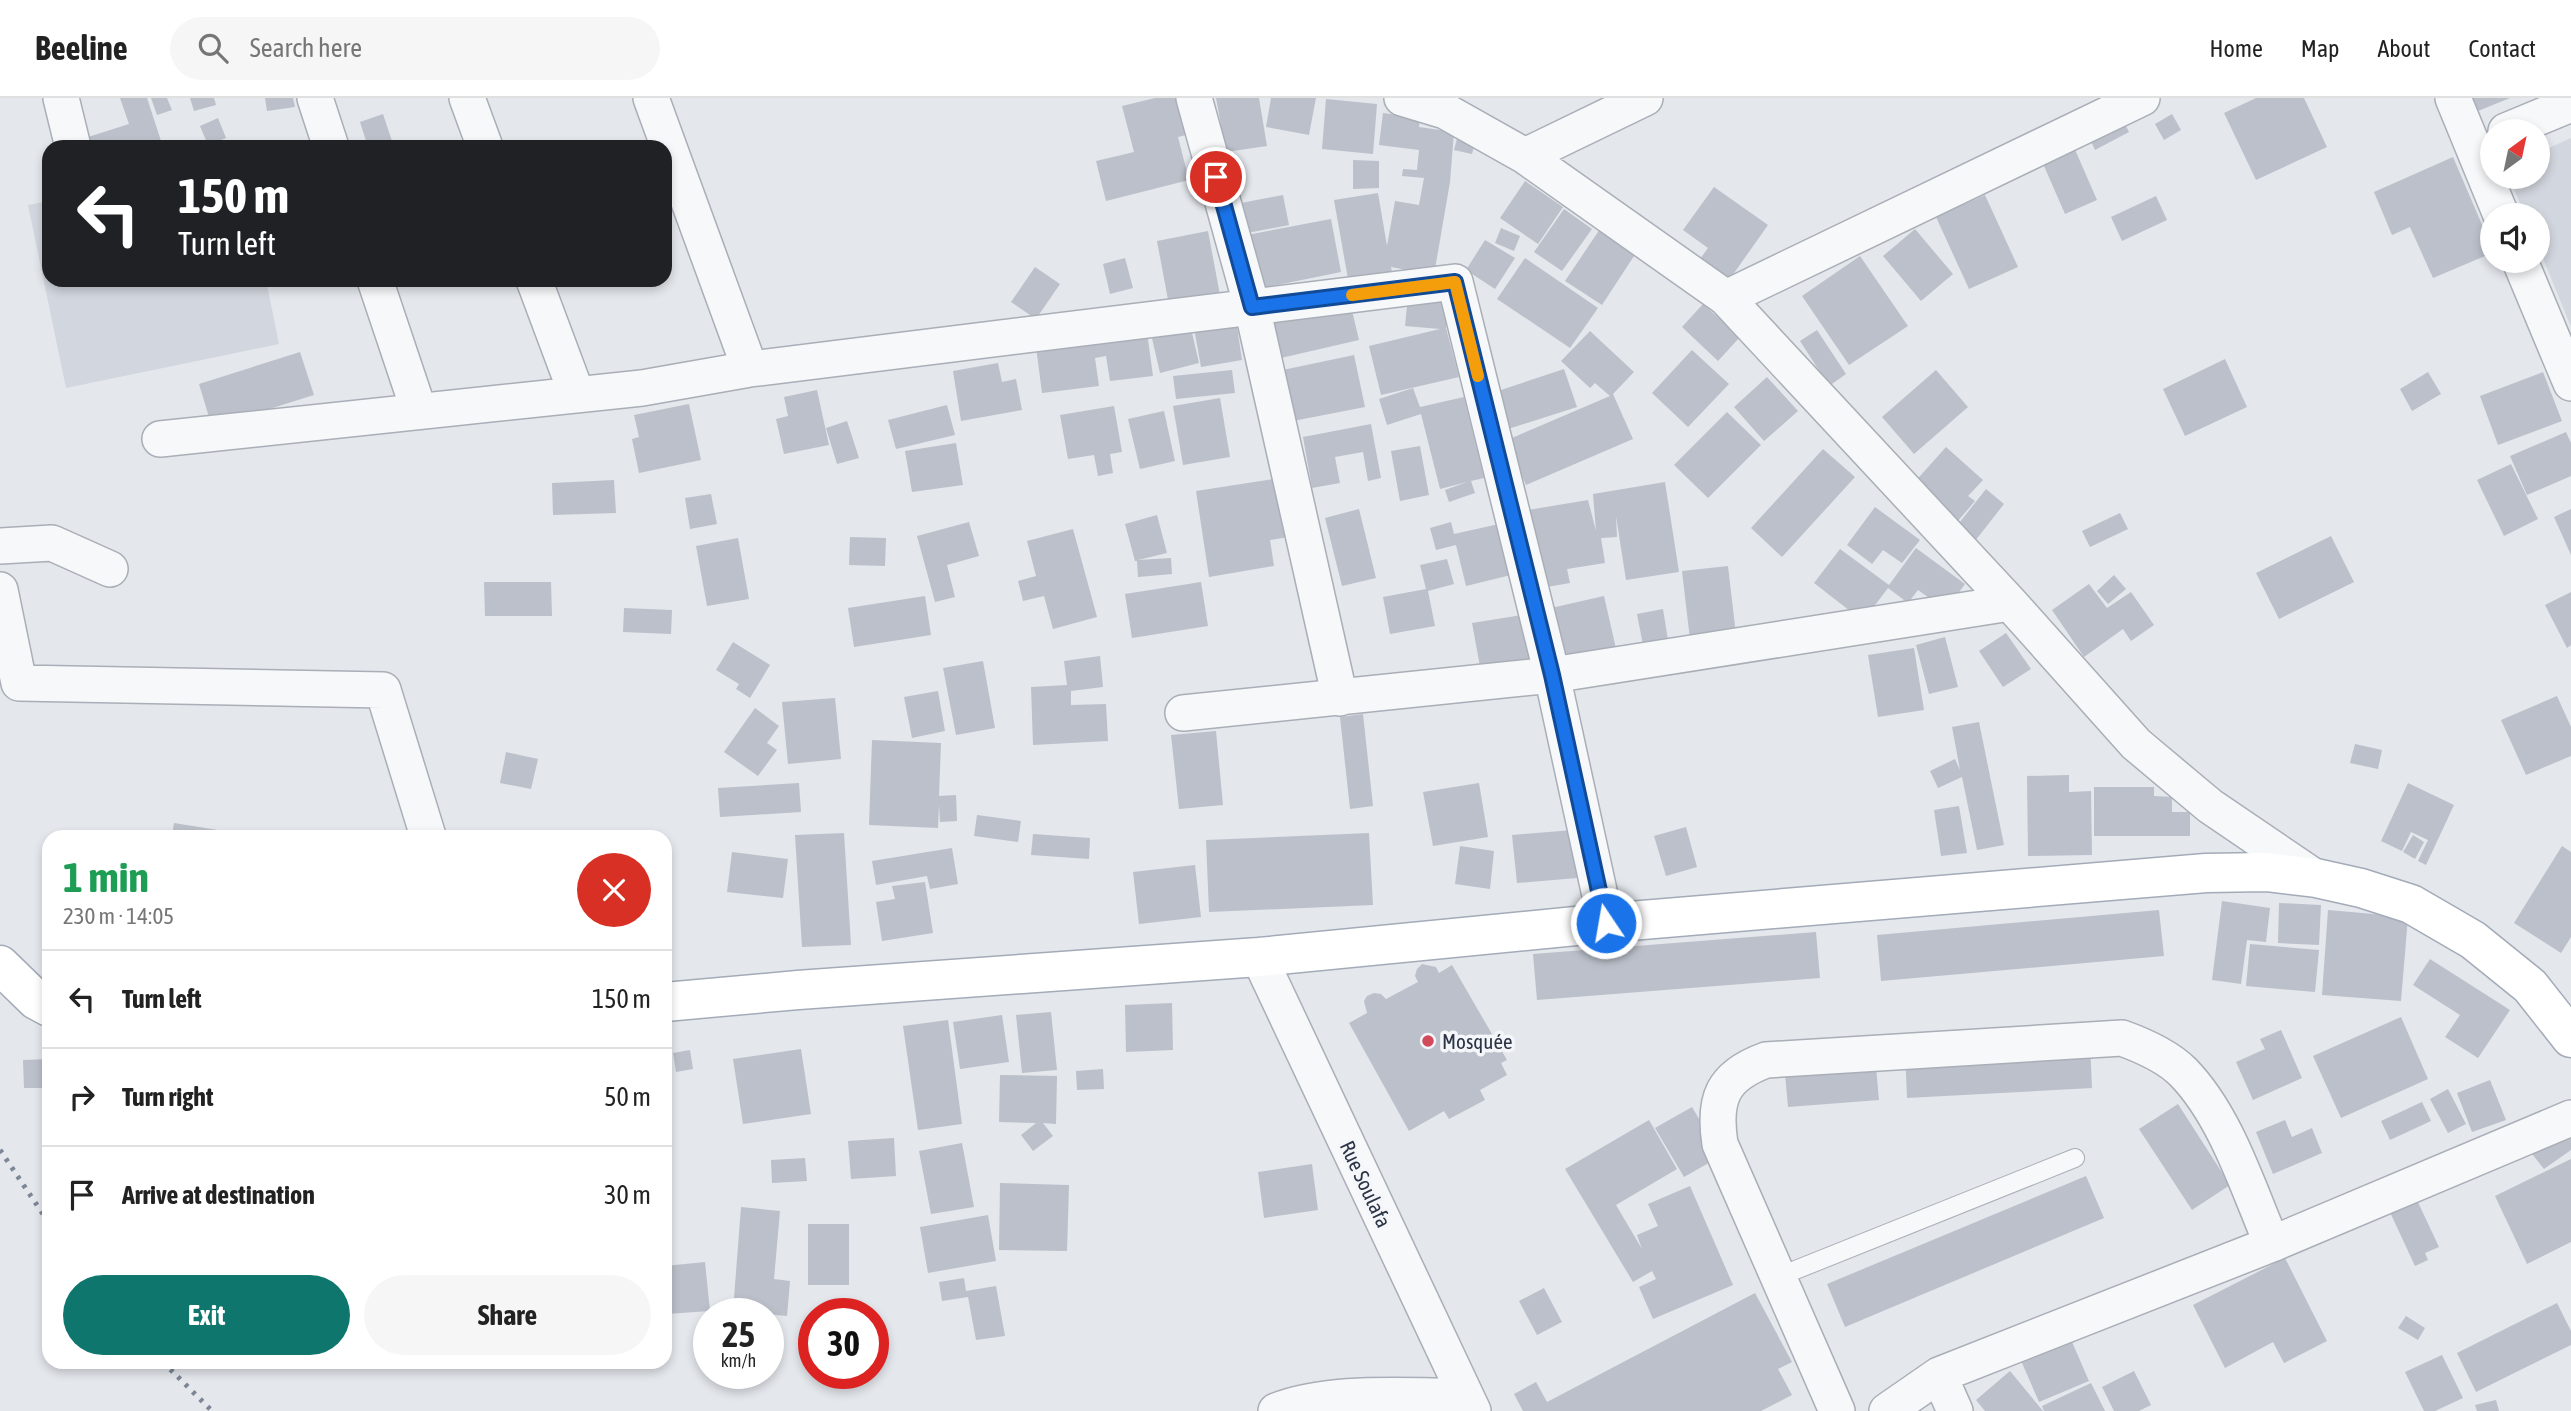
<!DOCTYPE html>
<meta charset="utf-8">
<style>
:root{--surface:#fff;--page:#f6f6f6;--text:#222;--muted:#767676;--line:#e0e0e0;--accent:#0f766e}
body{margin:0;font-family:"Asap Condensed",sans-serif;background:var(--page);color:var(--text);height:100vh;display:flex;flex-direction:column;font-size:26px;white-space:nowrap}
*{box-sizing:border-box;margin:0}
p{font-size:23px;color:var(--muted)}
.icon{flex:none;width:38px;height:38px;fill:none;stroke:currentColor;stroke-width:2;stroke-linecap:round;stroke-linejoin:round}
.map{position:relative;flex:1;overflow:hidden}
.drawer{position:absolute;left:42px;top:732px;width:630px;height:539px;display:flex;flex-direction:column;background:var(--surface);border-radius:21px;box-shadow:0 4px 10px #0003}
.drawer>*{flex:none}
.guide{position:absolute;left:42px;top:42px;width:630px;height:147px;border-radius:21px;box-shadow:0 4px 10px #0003;background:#202124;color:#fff;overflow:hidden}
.needle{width:46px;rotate:33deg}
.fabs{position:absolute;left:2480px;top:21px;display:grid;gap:14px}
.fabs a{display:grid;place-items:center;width:70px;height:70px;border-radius:50%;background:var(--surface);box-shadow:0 4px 10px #0003;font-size:35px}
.speed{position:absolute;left:693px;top:1200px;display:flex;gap:14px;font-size:35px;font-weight:700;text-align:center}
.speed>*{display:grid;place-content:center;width:91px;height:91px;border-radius:50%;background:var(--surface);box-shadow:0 4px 10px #0003;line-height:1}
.speed small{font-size:18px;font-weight:400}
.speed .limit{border:10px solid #d22;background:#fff;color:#111}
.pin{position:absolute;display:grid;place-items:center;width:60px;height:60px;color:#fff;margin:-30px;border:4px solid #fff;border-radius:50%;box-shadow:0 2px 7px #0007}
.me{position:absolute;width:77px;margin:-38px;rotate:348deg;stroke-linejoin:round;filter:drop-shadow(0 0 5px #0008)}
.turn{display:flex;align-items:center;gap:24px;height:147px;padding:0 21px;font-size:32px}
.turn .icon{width:91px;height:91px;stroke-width:2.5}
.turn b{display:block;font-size:49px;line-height:60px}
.round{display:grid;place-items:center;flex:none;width:74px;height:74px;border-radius:37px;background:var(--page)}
.head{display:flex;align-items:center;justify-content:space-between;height:119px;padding:0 21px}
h1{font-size:42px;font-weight:700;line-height:52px;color:#1e9e55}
.button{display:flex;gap:14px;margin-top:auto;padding:14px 21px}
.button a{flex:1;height:80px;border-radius:42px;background:var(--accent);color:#fff;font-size:28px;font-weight:700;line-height:80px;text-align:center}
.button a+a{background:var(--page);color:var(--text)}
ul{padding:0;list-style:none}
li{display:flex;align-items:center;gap:21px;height:98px;padding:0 21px;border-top:2px solid var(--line)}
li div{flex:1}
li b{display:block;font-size:26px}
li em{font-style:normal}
header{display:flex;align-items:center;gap:42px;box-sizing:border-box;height:98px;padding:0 35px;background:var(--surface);border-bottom:2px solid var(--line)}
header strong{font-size:33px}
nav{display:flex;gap:38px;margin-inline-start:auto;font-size:24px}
.search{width:490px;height:63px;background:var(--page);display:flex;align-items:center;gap:18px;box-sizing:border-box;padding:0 24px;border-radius:38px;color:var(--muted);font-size:26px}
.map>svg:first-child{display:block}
.built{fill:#d2d6de}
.building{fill:#bbc0ca}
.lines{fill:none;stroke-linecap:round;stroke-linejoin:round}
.service-casing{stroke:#a9aeb7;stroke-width:20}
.minor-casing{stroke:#a9aeb7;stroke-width:38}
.primary-casing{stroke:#a3abb8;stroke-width:41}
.service{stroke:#f7f8fa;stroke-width:18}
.minor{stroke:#f7f8fa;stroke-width:35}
.primary{stroke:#fff;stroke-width:38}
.rail{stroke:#7d8696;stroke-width:5;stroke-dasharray:3.5 7;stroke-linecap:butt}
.route-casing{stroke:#114b97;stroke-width:18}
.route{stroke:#1a73e8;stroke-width:12}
.slow{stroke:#f59e0b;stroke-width:12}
.poi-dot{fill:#d1495b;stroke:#f4f6f9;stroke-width:2.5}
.labels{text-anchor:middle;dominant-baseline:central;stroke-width:7;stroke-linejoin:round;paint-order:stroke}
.poi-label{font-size:21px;fill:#2b3445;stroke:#f4f6f9;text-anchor:start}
.street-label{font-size:21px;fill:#2b3445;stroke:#f4f6f9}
</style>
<header>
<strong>Beeline</strong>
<div class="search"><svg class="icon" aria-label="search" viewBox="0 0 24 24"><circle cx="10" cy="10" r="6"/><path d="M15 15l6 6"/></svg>Search here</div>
<nav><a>Home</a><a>Map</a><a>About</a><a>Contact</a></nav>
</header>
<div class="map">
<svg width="2571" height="1313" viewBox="0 0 2571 1313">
<rect width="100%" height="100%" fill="#e4e7ec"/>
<path class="built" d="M2571,40V229L2538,148V117H2525L2509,79H2538V55Z
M49,103V182H266L279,246L66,290L28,107Z"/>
<path class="building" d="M120,0H147L163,49H88L85,40L129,26Z
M151,0H167L172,12L157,17Z
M190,0H214L216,7L194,13Z
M265,0H293L295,9L267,13Z
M1155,0H1177L1186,37L1178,39L1189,82L1106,103L1096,63L1134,54L1122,8Z
M1216,0H1259L1267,48L1226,54Z
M1271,0H1316L1309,37L1266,29Z
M2256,0H2304L2327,49L2256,82L2224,15Z
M2473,0H2510L2478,13Z
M1326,1L1377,6L1373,56L1322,51Z
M1383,15L1420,20L1419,29L1454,34L1450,84L1434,177L1391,169L1392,174L1348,181L1334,102L1378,95L1387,148L1395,103L1419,107L1424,80L1402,78L1403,71L1417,72L1419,52L1379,47Z
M383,16L394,49H368L360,24Z
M2172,16L2181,32L2164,42L2155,26Z
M218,20L226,40L208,47L200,28Z
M2122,20L2129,34L2095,52L2088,37Z
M1458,37L1476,42L1472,56L1454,52Z
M2073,47L2097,102L2065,116L2041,61Z
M2453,59L2492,150V155L2433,180L2410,129L2392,137L2374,94Z
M1353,62L1379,63V90L1353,91Z
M1525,83L1563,109L1538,146L1500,120Z
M1714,89L1768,127L1727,185L1698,164L1708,150L1683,132Z
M1283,97L1289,127L1242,136L1236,106Z
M1985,97L2018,169L1969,191L1936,119Z
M2156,98L2167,122L2122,143L2111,119Z
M1564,111L1592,131L1562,173L1534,154Z
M1331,121L1341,174L1258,191L1247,137Z
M1501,130L1520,138L1514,153L1495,145Z
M1600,131L1636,155L1602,207L1565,183Z
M1915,131L1953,176L1921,203L1883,158Z
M1208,133L1220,197L1169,207L1157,143Z
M1485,142L1515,160L1495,191L1466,172Z
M1860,158L1908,228L1849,267L1802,198Z
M1125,160L1133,190L1110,196L1103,166Z
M1525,160L1598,210L1570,250L1497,201Z
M1035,169L1060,186L1036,221L1011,204Z
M1408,198L1449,202L1446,230L1459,279L1381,297L1369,248L1440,231L1405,228Z
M1349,200L1359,242L1281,260L1271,219Z
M1703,206L1740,239L1718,263L1682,229Z
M1236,222L1242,262L1201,269L1194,230Z
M1190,226L1199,265L1160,275L1151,236Z
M1817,232L1846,276L1829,288L1800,243Z
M1590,233L1634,274L1613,296L1633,341L1526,387L1507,342L1610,298L1595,285L1590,290L1561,263Z
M1147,234L1153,278L1110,283L1106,258L1095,260L1099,288L1042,295L1036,249Z
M1692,252L1729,286L1688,329L1652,295Z
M300,254L314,297L212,329L199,286Z
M1354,257L1365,309L1288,324L1278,273Z
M2225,261L2247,309L2185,338L2163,291Z
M998,265L1002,284L1016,281L1022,312L961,323L953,273Z
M1564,271L1577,309L1508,331L1495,294Z
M1232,272L1235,295L1176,301L1173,278Z
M1936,272L1968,309L1914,356L1882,319Z
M2428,274L2441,296L2412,313L2400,291Z
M2543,274L2562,323L2498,347L2480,298Z
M1767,279L1798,313L1764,343L1734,309Z
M1413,290L1420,309L1464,299L1484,380L1471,383L1475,395L1449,404L1445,392L1467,384L1440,391L1421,316L1387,327L1379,301Z
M817,292L829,347L784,356L776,321L788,318L784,299Z
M1220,300L1230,359L1183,367L1173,308Z
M689,306L701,362L639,375L632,341L639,339L634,317Z
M947,307L955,337L896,351L888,322Z
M1114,308L1122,354L1110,356L1113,375L1098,378L1094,357L1068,361L1060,317Z
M1164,313L1175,363L1140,371L1128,321Z
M1727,314L1761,347L1708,400L1674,367Z
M847,323L859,360L837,366L826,330Z
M1371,326L1381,380L1368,383L1363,354L1335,359L1340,385L1312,390L1303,339Z
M2566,334L2571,345V378L2527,397L2510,358Z
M956,345L963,387L912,394L905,353Z
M1420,348L1429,397L1400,403L1391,353Z
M1946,349L1983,382L1968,398L1975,403L1957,424L1913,386Z
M1823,351L1855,379L1782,459L1751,430Z
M2511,366L2538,421L2504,438L2477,382Z
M1280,380L1289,439L1270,442L1274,468L1209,479L1196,393Z
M614,382L616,415L553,417L552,385Z
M1665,384L1679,474L1626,482L1616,418L1617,439L1601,440L1605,465L1567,471L1570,485L1541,490L1528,412L1588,402L1596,433L1593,396Z
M1986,391L2004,406L1975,443L1956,429Z
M711,396L717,426L690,431L685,400Z
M1875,409L1920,442L1902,465L1883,452L1872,466L1847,447Z
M1359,411L1376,480L1342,488L1325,420Z
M2571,411V457L2554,419Z
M2120,415L2128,431L2090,449L2082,433Z
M1157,417L1167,455L1138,462L1171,460L1172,476L1138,479L1137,463H1135L1125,426Z
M969,424L979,458L947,467L955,499L935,504L917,438Z
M1451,424L1454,436L1499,426L1511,477L1466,488L1456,447L1436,452L1430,430Z
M1073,431L1097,519L1053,531L1044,498L1023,503L1018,483L1036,478L1027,443Z
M2331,438L2354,484L2279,521L2256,475Z
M850,439L886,440L885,468L849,467Z
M738,440L749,501L707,508L696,448Z
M1916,450L1965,486L1946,512L1918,492L1908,505L1888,490L1863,523L1814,485L1840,451L1889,487Z
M1447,461L1454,486L1428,493L1435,528L1390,536L1383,499L1426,491L1420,467Z
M1728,468L1737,545L1691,550L1682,473Z
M2114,477L2126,491L2108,506L2097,493Z
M484,484H551L552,518H485Z
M1201,484L1208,528L1132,540L1125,496Z
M2089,486L2107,510L2131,494L2154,527L2131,543L2123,531L2084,559L2052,512Z
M2571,494V547L2567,550L2545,507Z
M925,498L931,537L854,549L848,510Z
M1604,498L1617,555L1565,567L1551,510Z
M624,510L672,512L671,536L623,534Z
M1663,511L1668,542L1643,547L1637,516Z
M1522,517L1531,565L1481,574L1472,525Z
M2006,535L2031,571L2003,589L1979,553Z
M1945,539L1958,589L1929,596L1916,547Z
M733,544L770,567L750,600L736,591L739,586L716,572Z
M1914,550L1924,612L1878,619L1868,557Z
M1100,558L1103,589L1071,593V607L1106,606L1108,643L1033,647L1031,589L1067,587L1064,563Z
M983,563L995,630L956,637L943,570Z
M938,593L945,633L912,640L904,599Z
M2557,598L2571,629V658L2526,677L2501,622Z
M835,600L841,661L788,666L782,604Z
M755,610L779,628L767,645L777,652L758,678L724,654Z
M1363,616L1373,708L1350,711L1340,619Z
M1979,624L2004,747L1977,752L1962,679L1938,690L1930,673L1955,661L1960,672L1952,629Z
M1216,633L1223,707L1179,711L1171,637Z
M872,642L941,645L939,698L956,697L957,723L940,724L939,707L938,730L869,727Z
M2355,646L2382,652L2378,671L2350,665Z
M506,654L538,661L531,691L500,685Z
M2069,677V694L2091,693L2092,757L2028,758L2027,678Z
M799,685L801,714L720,719L718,690Z
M1479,685L1488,739L1433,748L1423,694Z
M2408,685L2454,707L2426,767L2418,763L2428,742L2411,734L2402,753L2381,743Z
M2094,689H2154V698L2172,699V714H2190V738H2094Z
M1959,708L1967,755L1941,758L1934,712Z
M977,717L1021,723L1018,744L974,738Z
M174,725L249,737L248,738H172Z
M1686,729L1697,769L1666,778L1654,738Z
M1573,732L1577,780L1517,785L1512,737Z
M844,735L851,847L802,849L795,737Z
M1369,735L1373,807L1209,814L1206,742Z
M1033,736L1090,740L1089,761L1031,757Z
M2413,737L2424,744L2415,761L2403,754Z
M1460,748L1494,753L1490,791L1455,786Z
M2562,748L2571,754V839L2561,855L2514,825Z
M952,750L958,786L930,791L927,778L876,787L872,763Z
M732,754L788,761L783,800L727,794Z
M1195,767L1201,819L1139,826L1133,774Z
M925,784L933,835L882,843L876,804L895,801L892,788Z
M2222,803L2270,810L2266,844L2247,842L2241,886L2212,882Z
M2279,805L2321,807L2319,847L2278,845Z
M2159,812L2164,858L1881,883L1877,837Z
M2328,812L2408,819L2401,903L2322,897Z
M1816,834L1820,880L1537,902L1533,856Z
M2250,846L2319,852L2315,894L2246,888Z
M2430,861L2510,912L2478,960L2445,939L2460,917L2413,887Z
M1422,866L1436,869L1439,875L1452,867L1507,962L1501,965L1507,977L1480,992L1485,1002L1449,1021L1444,1013L1409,1033L1349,925L1367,915L1364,903L1367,898L1374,895L1381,896L1386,901L1418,884L1415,878L1417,871Z
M1172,905L1173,952L1126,954L1125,907Z
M1051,914L1057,972L1022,975L1016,917Z
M1002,917L1009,964L960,971L953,924Z
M2401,919L2428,981L2341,1020L2313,958Z
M948,922L962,1026L918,1032L903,928Z
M2281,932L2302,980L2253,1002L2236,964L2265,951L2260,941Z
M2090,944L2092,990L1907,1000L1905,954Z
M801,951L811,1016L743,1026L733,961Z
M690,952L693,971L676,974L673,955Z
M1875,958L1879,1002L1788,1009L1784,965Z
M49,961V990H24L23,962Z
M1103,971L1104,991L1077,992L1076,973Z
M1000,977L1057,978L1056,1026L1043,1025L1053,1038L1033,1053L1021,1037L1036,1025L999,1024Z
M2490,982L2506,1022L2472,1034L2457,995Z
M2448,991L2466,1026L2448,1035L2430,1001Z
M2422,1004L2431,1023L2390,1042L2381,1023Z
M2178,1006L2230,1087L2192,1112L2139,1031Z
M1692,1009L1721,1058L1684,1079L1655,1030Z
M1649,1022L1677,1071L1616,1107L1642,1151L1637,1137L1658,1128L1648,1106L1690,1088L1733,1187L1653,1221L1639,1189L1656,1181L1652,1173L1633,1184L1565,1071Z
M2285,1022L2292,1039L2312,1030L2322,1055L2273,1076L2256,1034Z
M2571,1024V1052L2544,1071L2529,1052Z
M894,1040L896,1078L851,1081L848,1043Z
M962,1045L974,1109L931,1116L919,1053Z
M805,1060L807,1083L772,1085L771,1062Z
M2571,1061V1144L2527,1166L2495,1098Z
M1312,1066L1318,1112L1264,1120L1258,1074Z
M2086,1078L2104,1120L1845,1229L1827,1186Z
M1000,1085L1069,1087L1067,1153L999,1152Z
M2416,1100L2439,1149L2425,1155L2428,1162L2415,1168L2389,1112Z
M741,1109L780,1113L774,1181L790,1183L787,1218L733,1213Z
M988,1117L996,1163L928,1175L920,1129Z
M808,1126H849V1187H808Z
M2285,1160L2327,1243L2284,1265L2273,1244L2225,1270L2193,1207Z
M705,1164L710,1213L666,1216L665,1168Z
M964,1180L966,1193L996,1188L1005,1238L976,1242L968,1199L942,1203L939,1184Z
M1544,1190L1562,1224L1537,1237L1519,1203Z
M1755,1195L1792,1264L1778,1271L1792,1297L1761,1313H1523L1514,1296L1536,1284L1547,1304Z
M2557,1205L2571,1233V1247L2476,1294L2457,1255Z
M2406,1218L2425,1230L2418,1242L2398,1230Z
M2069,1237L2089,1283L2039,1304L2019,1258Z
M2442,1257L2463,1300L2435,1313H2424L2405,1274Z
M2010,1273L2043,1313H1985L1976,1302Z
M2134,1273L2151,1307L2139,1313H2114L2102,1289Z
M2091,1285L2105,1313H2044L2042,1308Z
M2496,1302L2499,1313H2477L2475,1307Z"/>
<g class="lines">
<defs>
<path id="service" d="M1778,1179L2075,1060"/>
<path id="minor" d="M61,0L73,49
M315,0L331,49
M467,0L485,49
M651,0L750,271
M1194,0L1252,209L1340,600
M1402,0L1445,13L1525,58L1726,200L2010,505L2136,646L2210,708L2316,780
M2453,0L2501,117
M2506,33L2571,6
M1525,58L1645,0
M2520,163L2571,285
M375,182L419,313
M534,182L577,297
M1726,200L2142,0
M160,341L642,290L750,271L1455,184L1552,577L1606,825
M0,448L52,445L110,471
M0,492L19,585L383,592L428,738
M1183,615L1552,577L2010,505
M1259,859L1473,1313
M1939,1277L1955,1313
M1276,1313C1332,1291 1407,1299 1466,1298
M1837,1313L1720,1046C1713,1001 1722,978 1766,962L2122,940C2144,948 2167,958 2183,974C2226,1018 2248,1090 2272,1146
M1887,1313L1939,1277L2272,1146L2571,1020"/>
<path id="primary" d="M0,867L36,902L49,909
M665,904L798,892L1259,859L1606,825L2206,775L2266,774L2316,780L2361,790L2411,806L2473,842L2530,888L2571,940"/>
</defs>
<use href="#service" class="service-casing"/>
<use href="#minor" class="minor-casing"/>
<use href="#primary" class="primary-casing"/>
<use href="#service" class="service"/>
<use href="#minor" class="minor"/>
<use href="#primary" class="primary"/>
<path class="rail" d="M0,1052L49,1125
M163,1264L212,1313"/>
</g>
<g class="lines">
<defs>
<path id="route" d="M1216,79L1252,209L1455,184L1552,577L1606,825"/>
</defs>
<use href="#route" class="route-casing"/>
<use href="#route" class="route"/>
<path class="slow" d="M1352,197L1455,184L1478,278"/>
</g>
<circle class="poi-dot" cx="1428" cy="943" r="7"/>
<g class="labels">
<g class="poi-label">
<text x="1442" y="943">Mosquée</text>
</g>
<g class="street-label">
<text transform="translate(1366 1086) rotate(65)">Rue Soulafa</text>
</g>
</g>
</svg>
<div class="fabs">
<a><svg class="needle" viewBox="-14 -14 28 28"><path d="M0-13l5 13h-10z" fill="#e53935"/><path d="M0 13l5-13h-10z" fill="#767676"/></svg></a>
<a><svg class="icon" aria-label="sound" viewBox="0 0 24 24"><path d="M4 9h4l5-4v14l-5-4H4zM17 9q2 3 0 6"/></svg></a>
</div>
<div class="speed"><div>25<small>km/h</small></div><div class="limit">30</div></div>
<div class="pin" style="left:1216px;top:79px;background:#d93025"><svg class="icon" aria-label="arrive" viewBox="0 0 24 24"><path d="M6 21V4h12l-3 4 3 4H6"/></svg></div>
<svg class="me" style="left:1606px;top:825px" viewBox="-20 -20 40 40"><circle r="17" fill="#1a73e8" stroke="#fff" stroke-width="3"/><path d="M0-11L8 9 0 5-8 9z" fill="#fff"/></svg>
<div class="guide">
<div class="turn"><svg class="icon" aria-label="left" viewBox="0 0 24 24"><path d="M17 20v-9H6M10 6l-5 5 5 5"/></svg><div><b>150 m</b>Turn left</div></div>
</div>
<section class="drawer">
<div class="head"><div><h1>1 min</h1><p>230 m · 14:05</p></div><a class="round" style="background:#d93025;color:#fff"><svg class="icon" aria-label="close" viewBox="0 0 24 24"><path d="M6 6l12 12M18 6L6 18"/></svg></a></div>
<ul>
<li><svg class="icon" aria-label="left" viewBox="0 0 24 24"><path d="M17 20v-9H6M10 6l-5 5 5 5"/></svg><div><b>Turn left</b></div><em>150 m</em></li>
<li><svg class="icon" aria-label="right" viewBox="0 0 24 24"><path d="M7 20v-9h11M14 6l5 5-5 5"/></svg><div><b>Turn right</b></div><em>50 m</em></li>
<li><svg class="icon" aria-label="arrive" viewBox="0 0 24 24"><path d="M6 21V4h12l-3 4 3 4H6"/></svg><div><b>Arrive at destination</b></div><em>30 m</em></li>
</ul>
<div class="button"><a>Exit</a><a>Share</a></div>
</section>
</div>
